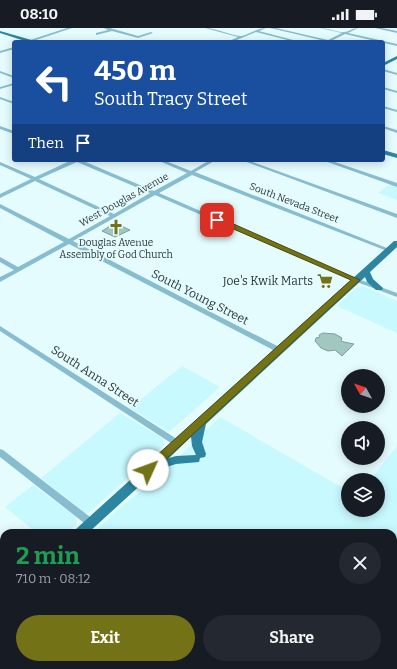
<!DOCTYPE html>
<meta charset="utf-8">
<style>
:root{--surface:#171b24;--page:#242831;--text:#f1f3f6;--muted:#9ea1a6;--accent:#737217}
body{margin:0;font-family:Bitter,serif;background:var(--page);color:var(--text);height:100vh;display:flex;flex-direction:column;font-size:15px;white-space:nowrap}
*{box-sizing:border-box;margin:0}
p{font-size:13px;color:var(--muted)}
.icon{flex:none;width:22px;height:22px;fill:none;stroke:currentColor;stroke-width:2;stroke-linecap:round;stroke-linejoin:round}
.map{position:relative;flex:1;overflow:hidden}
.drawer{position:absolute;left:0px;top:501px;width:397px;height:140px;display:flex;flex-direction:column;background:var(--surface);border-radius:12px 12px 0 0;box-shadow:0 2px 10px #0003}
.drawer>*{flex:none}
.hud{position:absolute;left:12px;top:12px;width:373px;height:122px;border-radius:4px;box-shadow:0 2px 10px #0003;background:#1a4fa0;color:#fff;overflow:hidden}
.needle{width:26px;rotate:310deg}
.controls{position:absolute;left:341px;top:341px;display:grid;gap:8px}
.controls a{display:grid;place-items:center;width:44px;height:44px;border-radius:50%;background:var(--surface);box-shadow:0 2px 10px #0003;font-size:20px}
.pin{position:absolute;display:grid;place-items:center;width:34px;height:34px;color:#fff;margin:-17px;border-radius:8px;box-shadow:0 2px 6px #0006}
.me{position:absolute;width:44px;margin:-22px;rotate:47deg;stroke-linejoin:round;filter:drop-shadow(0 0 3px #0008)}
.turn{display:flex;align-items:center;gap:14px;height:84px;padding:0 16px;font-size:18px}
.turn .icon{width:52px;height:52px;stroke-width:2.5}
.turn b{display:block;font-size:28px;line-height:34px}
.then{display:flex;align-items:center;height:38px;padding:0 16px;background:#0003;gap:8px;font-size:15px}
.round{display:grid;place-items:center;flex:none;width:42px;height:42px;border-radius:21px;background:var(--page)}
.head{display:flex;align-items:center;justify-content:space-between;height:68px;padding:0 16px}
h1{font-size:24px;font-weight:700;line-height:30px;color:#1e9e55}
.cta{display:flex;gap:8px;margin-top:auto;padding:8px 16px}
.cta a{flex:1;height:46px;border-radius:24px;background:var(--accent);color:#fff;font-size:16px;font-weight:700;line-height:46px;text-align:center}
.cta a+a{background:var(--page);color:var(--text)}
.status{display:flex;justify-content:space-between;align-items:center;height:28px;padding:0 20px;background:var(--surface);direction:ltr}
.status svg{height:11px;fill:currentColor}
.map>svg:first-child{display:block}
.built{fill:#c7f9fe}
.building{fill:#a2c7c1;stroke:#7ca09b}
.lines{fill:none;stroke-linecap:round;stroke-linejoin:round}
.minor{fill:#88bccf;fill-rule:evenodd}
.major{fill:#2d85a1;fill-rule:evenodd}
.route{fill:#737217;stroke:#4b4a0f}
.labels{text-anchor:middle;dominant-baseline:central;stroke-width:3.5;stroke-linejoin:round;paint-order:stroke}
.far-street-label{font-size:10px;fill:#29383a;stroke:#e5fcff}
.far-poi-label{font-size:10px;fill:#29383a;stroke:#e5fcff}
.poi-label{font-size:12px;fill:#29383a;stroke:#e5fcff;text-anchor:end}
.street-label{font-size:12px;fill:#29383a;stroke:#e5fcff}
</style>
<div class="status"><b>08:10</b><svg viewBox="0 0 49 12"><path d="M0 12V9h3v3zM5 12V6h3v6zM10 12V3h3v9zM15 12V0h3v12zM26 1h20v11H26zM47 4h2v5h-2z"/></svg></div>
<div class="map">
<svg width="397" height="641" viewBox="0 0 397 641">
<rect width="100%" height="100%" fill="#e5fcff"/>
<path class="built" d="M390,156L397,158V172L378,165Z
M360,259H365L397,273V305L337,278L356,260Z
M182,338L220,359L169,404L130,380Z
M120,385L162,410L164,417L92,482L88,485H85L41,450Z
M220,389L348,463V482H378V452H370L397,418V641H0V590L4,587V637H393V505H93L122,478L154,453Z
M33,457L76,489L77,496L66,505H37L5,479Z"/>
<path class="building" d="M115,195L130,202L115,209L102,203Z
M323,305L335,306L342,310L341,313L344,314L354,316L342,328L335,322L328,323L321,320L315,313L316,310L320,309L319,307Z
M397,576V641H128L123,637H393V582Z"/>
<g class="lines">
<path class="minor" d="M67,0H72L30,14L27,13Z
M104,0H110L138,8L151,4L153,5L138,10L112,3L96,7V5L108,2Z
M205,0C216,0 235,9 242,8C251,6 257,0 266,0L259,3L301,14H295L256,4L232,14H227L238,9Z
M270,0H276L328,12L342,5L320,0C328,0 339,5 344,4C349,4 352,0 358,0L348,5L397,16V18L345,6L329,14H324L325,13Z
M375,0H382L397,3V5Z
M14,19V21L0,25V23Z
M383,41L397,45V47L383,43Z
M0,43L14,48V50L0,45Z
M14,55V57L0,61V59Z
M383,59L397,63V65L383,61Z
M0,69L14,74V76L0,71Z
M383,78L397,82V84L383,80Z
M0,98L14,103V106L0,101Z
M383,98L397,102V105L383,100Z
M72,132H81L154,163L187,145L157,132H163L191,143L210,132H216L195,144L392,222L391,223H387L192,147L159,165L358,251L397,265V269L354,253L155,167L73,213L281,320L283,322L281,324H277L69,216L0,254V249L14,242L0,234V229L18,239L64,214L0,180V176L69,211L110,188L35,153L0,170V166L31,151L0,137V134L35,149ZM77,134L150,165L114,186L39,151Z
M241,132H247L397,186V190Z
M322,132H329L397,155V159Z
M0,298L180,413L181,415L180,417L177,418L174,417L0,303Z
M0,421L3,422L94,492L96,495L94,498L91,499L88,498L0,429Z"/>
<path class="major" d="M0,3L35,13V14H28L0,5Z
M397,28V31L383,38V35Z
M383,122L397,126V130L383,126Z
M394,213H397V219L370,244L373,251L383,260L382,262H376L367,254L365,249L206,396L202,414L206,426L205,429L200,430L199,434L176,436L157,442L88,505H74L76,501ZM191,409L192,418L196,427L176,428L169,430Z
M4,568V582L0,584V570Z"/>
</g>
<path class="route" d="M215,190H220L360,252L151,445L148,447L144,445L142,442L144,439L351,252L215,193Z"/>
<defs>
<symbol id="church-bare" viewBox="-9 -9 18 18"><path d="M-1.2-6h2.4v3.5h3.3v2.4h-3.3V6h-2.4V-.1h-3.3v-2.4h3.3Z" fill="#737217" stroke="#e5fcff" stroke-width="2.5" paint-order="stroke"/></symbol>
<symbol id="supermarket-bare" viewBox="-9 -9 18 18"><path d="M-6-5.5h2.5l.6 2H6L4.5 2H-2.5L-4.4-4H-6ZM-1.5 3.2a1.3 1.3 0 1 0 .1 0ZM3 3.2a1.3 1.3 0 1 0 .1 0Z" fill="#737217" stroke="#e5fcff" stroke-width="2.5" paint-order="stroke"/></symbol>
</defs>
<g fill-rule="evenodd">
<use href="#church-bare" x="105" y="188" width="22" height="22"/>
<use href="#supermarket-bare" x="314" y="242" width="22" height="22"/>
</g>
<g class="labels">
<g class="far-street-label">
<text transform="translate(124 172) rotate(-29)">West Douglas Avenue</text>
<text transform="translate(294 175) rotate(21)">South Nevada Street</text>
</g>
<g class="far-poi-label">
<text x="116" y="215">Douglas Avenue<tspan x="116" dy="12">Assembly of God Church</tspan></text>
</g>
<g class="poi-label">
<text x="313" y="253">Joe's Kwik Marts</text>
</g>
<g class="street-label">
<text transform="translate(200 269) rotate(27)">South Young Street</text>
<text transform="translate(95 348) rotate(33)">South Anna Street</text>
</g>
</g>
</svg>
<div class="controls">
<a><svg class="needle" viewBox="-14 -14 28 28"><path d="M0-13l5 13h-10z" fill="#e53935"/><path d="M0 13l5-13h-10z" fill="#9ea1a6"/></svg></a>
<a><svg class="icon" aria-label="sound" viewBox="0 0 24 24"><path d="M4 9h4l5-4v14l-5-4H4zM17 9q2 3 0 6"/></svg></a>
<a><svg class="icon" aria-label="layers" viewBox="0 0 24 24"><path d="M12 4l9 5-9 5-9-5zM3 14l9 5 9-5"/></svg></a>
</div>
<div class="pin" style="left:217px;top:192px;background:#d93025"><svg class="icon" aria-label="arrive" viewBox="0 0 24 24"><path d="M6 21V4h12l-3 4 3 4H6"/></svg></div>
<svg class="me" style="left:148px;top:442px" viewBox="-20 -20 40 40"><circle r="19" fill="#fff"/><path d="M0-13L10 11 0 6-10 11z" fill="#737217"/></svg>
<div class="hud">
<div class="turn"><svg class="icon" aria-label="left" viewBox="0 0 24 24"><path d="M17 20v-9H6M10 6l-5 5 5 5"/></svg><div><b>450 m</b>South Tracy Street</div></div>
<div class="then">Then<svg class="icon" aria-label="arrive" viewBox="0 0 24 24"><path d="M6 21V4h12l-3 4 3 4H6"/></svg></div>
</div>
<section class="drawer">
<div class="head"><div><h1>2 min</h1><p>710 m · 08:12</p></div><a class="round"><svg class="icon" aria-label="close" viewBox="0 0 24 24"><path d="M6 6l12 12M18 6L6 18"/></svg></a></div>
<div class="cta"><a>Exit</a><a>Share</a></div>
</section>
</div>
